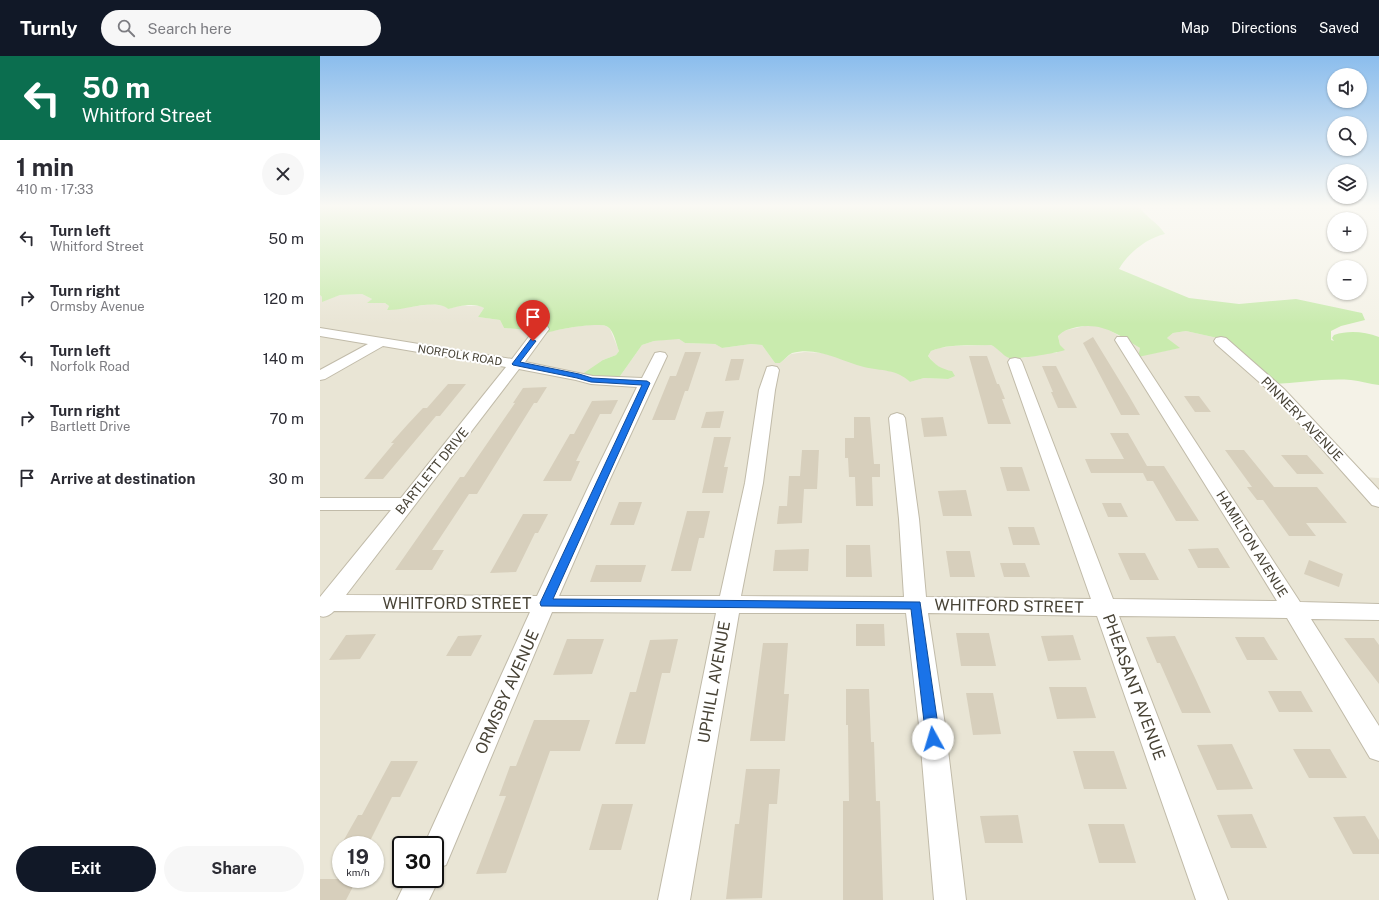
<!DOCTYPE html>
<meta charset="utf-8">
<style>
:root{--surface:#fff;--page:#f7f7f7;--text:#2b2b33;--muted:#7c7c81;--accent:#111827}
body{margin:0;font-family:"Public Sans",sans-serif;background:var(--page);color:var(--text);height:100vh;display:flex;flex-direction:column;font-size:15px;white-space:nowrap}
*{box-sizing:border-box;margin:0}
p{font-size:13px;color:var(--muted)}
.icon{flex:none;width:22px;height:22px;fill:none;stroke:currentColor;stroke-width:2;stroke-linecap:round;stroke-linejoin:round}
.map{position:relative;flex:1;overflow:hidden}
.details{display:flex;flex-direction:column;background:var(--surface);width:320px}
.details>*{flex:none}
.top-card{background:#0b6e4f;color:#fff;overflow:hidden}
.fabs{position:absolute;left:1007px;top:12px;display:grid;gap:8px}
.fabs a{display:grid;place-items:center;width:40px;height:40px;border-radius:50%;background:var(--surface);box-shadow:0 1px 3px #0004;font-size:20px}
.speed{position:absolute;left:12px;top:780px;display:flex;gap:8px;font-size:20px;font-weight:700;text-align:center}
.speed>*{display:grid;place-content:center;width:52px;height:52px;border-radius:50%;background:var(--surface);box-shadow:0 1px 3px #0004;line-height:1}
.speed small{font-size:10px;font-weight:400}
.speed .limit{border:2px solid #111;border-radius:6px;background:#fff;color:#111}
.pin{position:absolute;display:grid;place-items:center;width:34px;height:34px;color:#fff;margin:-41px -17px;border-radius:50% 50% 50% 0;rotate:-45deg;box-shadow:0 0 4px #0007}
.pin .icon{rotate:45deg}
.me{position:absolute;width:44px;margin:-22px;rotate:354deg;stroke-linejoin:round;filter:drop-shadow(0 0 3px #0008)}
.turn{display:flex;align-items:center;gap:14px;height:84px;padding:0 16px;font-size:18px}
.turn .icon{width:52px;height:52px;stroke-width:2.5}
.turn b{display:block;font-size:28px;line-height:34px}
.round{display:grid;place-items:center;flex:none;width:42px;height:42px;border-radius:21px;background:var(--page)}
.overview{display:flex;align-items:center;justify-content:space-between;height:68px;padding:0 16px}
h1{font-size:24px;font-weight:700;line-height:30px}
.primary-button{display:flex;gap:8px;margin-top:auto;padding:8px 16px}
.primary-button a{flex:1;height:46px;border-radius:24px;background:var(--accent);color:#fff;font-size:16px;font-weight:700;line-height:46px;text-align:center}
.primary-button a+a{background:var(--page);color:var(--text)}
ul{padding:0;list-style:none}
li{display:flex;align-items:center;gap:12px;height:60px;padding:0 16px}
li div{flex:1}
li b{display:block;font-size:15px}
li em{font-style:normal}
header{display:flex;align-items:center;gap:24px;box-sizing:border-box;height:56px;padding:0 20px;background:var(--accent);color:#fff}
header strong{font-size:19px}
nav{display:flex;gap:22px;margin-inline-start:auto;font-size:14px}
.search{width:280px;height:36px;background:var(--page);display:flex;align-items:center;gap:10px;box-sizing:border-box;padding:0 14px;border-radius:22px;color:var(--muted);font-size:15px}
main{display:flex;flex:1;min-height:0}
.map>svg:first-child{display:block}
.residential{fill:#e9e5d5;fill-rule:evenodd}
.green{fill:#c9ebae}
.building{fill:#d7cfbc}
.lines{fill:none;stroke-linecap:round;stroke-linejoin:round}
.street-casing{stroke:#c1bba9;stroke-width:2}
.street{fill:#fff;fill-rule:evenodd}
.route{fill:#1a73e8;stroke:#114b97}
.labels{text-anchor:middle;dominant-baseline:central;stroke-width:4;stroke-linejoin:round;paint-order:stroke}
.far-street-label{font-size:11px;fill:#484336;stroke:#fff}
.street-label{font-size:13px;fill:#484336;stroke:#fff}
.near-street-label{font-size:16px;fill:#484336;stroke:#fff}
</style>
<header>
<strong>Turnly</strong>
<div class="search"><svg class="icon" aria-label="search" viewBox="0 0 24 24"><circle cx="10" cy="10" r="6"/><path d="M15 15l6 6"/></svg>Search here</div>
<nav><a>Map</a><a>Directions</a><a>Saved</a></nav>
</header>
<main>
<section class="details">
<div class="top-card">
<div class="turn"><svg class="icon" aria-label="left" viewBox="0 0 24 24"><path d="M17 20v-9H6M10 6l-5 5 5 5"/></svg><div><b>50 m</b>Whitford Street</div></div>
</div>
<div class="overview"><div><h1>1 min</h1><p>410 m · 17:33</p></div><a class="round"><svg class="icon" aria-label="close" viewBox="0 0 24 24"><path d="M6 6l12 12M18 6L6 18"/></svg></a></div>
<ul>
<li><svg class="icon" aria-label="left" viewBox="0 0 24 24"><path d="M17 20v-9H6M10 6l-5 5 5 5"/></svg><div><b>Turn left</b><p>Whitford Street</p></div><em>50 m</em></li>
<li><svg class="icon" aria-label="right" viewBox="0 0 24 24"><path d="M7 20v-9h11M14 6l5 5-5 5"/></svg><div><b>Turn right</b><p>Ormsby Avenue</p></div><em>120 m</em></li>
<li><svg class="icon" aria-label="left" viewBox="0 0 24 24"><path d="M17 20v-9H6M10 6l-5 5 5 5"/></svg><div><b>Turn left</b><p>Norfolk Road</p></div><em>140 m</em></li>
<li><svg class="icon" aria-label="right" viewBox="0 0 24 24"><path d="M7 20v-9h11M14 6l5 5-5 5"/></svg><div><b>Turn right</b><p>Bartlett Drive</p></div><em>70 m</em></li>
<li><svg class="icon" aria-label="arrive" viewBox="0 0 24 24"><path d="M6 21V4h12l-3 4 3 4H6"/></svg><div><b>Arrive at destination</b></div><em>30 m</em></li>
</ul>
<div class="primary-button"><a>Exit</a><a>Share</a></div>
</section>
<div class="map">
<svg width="1059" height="844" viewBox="0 0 1059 844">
<rect width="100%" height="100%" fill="#f4f2e7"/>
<path class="residential" d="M42,238L52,243L49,246L65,247L69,250L67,254L112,248L124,250L128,253L138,250H160L164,252L158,261L180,264L184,272L209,274L221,279L226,276L254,271L276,268L286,270L290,273L299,295L296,299L283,304L298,323L322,289L334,285L350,283H359L365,287L395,288L402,292L431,288L442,289L455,307H460L471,298L485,296L502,297L522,302L543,310L577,316L584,320L590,326L604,322L628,323L632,315L624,314L616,309L608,300L611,295L619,292L634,290L671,289L675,291L689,302L697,303L729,297H737L740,289L738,279L743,275L769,269L784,271L820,292L819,300L859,292L847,282L853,277L866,275L902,283L1043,421L1059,422V844H0V239L2,241V245L20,239ZM21,789H55V823H21ZM81,789H115V823H81Z"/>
<path class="green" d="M0,150H818C826,161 837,166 845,178C827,182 808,197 799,213L869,242L919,248L976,243L1042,257L1045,264L1021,270L1011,275V284L1014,285L1012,282L1014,279C1030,274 1044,276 1059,281V329C1050,328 1040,325 1031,324C1005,322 979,327 953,328L902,283L866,275L853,277L847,282L860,292L818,301L820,292C799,279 783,266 757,271C749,273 744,274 738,280L740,289L745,294C738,297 694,304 689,302C682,299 678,292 671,289C651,290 630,287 611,295L608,300C615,309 621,313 632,315L635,320L628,323L604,322L590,326C577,313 561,315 544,311C521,305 497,290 472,297C468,299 464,304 460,307H455L442,289L431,288L402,292L395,288L365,287L359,283L334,285L322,289L298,323L261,319L283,304L296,299L299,295C296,288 294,273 286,270C277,266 230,274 221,279L209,274L184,272L180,264L158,261L164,252C155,246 138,250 128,253C115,242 84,255 67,254L69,250L65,247H47L52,243L42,238L20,239L2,246V241L0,239Z"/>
<path class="building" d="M773,281L809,340L820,359H801L763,287Z
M365,296H381L368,335H365L355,364H332L350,320H356Z
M649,300H667L677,328H679L685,343H682L691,368H668Z
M411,303H424L419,324L405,325Z
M722,310H736L757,352H738L731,336H733Z
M128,328H146L120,360H116L63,423H44L74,387H71L88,368L103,352H107Z
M227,331L217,347H214L157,438H149L112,494H124L112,514H75L140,421H144L195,347H193L203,332Z
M864,340H879L891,356H875Z
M298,344L291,358H280L256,405H260L251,425H223L250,378H254L272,345Z
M404,355L400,372H381L386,356Z
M534,361H550L554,408H560V421H552L553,450H536L535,421H529L528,402H525V382H534Z
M623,361L627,380L604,381L601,362Z
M790,377H808L827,410H844L879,465H856L833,425H827L823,417H771L765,403H804Z
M394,381H411L404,411H408L403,437H382Z
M482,394H499L497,433H484L482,467L457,468L459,450H467L469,420H480Z
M905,394H924L954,431H997L1027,467H986L996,480H969L943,444H937L927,431H932Z
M961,399H987L1004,418H977Z
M680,411H702L710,435H687Z
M646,434L652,460H623L618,435Z
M299,446H322L314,469H290Z
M782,447H801L808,461H788Z
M367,455H390L384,482H379L371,515H351Z
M203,458H228L218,477H215L196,516L170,517Z
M688,471H714L720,489H693Z
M526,489H550L552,521H526Z
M898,492L910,512H878L868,493Z
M489,493L488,515H453L455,494Z
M626,495H650L655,521H630Z
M798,497H825L839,524H810Z
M989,504L1023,518L1019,531L984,518Z
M680,507H705L710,521H684Z
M276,509H326L321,526H270Z
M536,568H564L565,590H536Z
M636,577H669L676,610H641Z
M56,578L40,603L9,604L26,579Z
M162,579L151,600H126L138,580Z
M753,579L761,604L728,605L721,580Z
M855,580L876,624L891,657H862L840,607H837L826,581Z
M915,581H944L958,604H927Z
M1024,582H1054L1059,589V628Z
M247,583H284L272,618L233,619Z
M358,583L350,617H342L325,688H295L310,636H316L330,584Z
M443,587H468L464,638H469L465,685H430Z
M729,631H766L776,662L737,663Z
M526,633H549L551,686H554L556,745H560L563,844H523V745H529L528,669H526Z
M948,635H981L993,656H959Z
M646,637H673L681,678L653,679Z
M214,664H270L260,695H230L186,817L156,818L186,740H179L190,710H196Z
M912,688L933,733L897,734L877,689Z
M973,693H1010L1027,722H989Z
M753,695H794L807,733H764Z
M71,705H98L80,741H72L48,789H21L38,759H42Z
M426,713H460L457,748H449L442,842L406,843L415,768H419Z
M282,748H313L301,794H269Z
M932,758L947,792H911L897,759Z
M698,759L703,787H665L660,760Z
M1045,760L1059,784V798H1033L1013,761Z
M768,768H804L816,807H779Z
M0,823H37L26,844H0Z"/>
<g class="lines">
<defs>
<path id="street" d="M222,269L227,270L229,273L205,306L273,320L322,322L335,297L340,296L345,297L347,300L290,423L239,540H400L425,427L439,334L447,311L452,310L457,311L459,314L455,334L443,427L421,540L584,541L579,463L569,362L571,359L577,357L583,359L585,362L599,463L606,541L771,543L688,306L690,303L695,302L700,303L702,306L793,543L957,545L919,483L795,284L797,281H807L980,546L1059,548V564L991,563L1059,670V705L1050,702L967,562L799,560L908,844H876L777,560L608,557L625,669L646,844H614L599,669L586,557H419L370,844H338L396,557L232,556L126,809L115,813V789H104L210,556L14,555C10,559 5,562 0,560V541L71,454H0V442H81L186,311L63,290L5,323L0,324V314L48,288L0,280V272L192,303L217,270ZM199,313L256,324L271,328L317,331L272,423L217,540L26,539Z
M901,281L906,282L964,333L1059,434V451L1052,449L954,339L896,288L894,285L896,282Z
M115,814L119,823L109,844H77L87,823H115Z"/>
</defs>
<use href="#street" class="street-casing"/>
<use href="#street" class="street"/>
</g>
<linearGradient id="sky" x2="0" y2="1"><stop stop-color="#8bbded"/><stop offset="0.56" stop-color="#faf9f4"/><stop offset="1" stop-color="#faf9f4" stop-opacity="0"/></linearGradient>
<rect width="1059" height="268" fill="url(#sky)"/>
<path class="route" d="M211,283L216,285L200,306L259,318L272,322L327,325L330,327L233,543L600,546L620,683L618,688L613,689L608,688L606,683L591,553L221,550L220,547L322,329L271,326L257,322L193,309L192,308Z"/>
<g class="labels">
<g class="far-street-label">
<text transform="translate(140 299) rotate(9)">NORFOLK ROAD</text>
</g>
<g class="street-label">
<text transform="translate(982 363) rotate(46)">PINNERY AVENUE</text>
<text transform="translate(112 415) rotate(-51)">BARTLETT DRIVE</text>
<text transform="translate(932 488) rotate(58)">HAMILTON AVENUE</text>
</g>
<g class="near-street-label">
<text x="137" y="547">WHITFORD STREET</text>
<text transform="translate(689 550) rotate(1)">WHITFORD STREET</text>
<text transform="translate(394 626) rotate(-80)">UPHILL AVENUE</text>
<text transform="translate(814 631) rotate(70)">PHEASANT AVENUE</text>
<text transform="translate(187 636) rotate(-66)">ORMSBY AVENUE</text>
</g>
</g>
</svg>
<div class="fabs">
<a><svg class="icon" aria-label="sound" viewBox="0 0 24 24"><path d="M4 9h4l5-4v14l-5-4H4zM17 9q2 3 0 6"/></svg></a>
<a><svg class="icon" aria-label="search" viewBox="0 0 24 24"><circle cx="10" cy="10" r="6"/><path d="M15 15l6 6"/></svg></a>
<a><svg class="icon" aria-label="layers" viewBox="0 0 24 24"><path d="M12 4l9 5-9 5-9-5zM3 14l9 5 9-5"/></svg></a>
<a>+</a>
<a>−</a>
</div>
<div class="speed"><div>19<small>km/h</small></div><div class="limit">30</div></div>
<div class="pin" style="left:213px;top:285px;background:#d93025"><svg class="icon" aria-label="arrive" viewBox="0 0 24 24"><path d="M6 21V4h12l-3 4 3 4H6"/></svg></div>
<svg class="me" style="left:613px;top:683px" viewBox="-20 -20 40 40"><circle r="19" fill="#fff"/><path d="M0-13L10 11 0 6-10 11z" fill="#1a73e8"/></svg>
</div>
</main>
